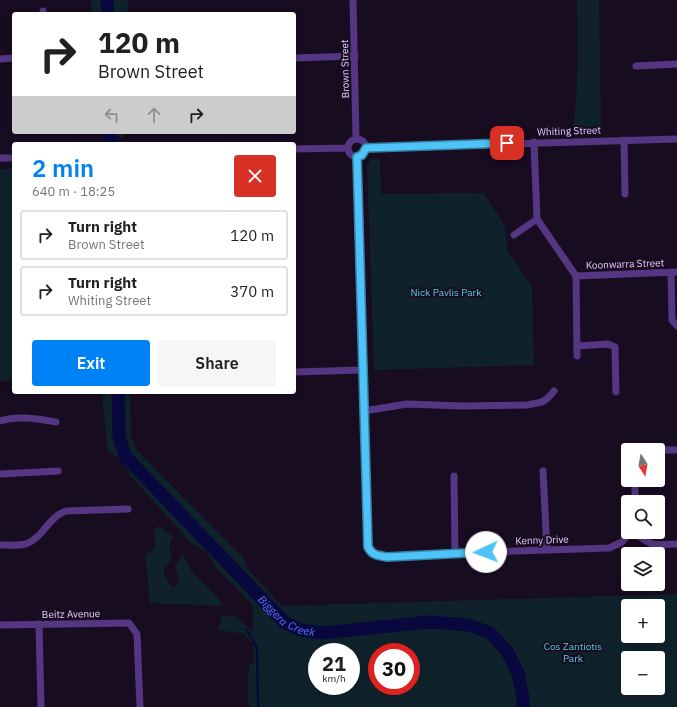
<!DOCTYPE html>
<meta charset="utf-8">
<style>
:root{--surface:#fff;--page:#f6f6f6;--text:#202124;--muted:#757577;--line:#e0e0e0;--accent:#0082f7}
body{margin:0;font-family:"IBM Plex Sans",sans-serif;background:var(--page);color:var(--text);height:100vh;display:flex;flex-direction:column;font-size:15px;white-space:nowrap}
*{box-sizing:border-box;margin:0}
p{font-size:13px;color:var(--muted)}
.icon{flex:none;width:22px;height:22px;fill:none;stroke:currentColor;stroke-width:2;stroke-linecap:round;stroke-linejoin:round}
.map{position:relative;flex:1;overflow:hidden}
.details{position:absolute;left:12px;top:142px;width:284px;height:252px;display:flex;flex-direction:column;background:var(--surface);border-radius:4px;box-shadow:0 2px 6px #0003}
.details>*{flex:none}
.top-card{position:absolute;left:12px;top:12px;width:284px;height:122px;border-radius:4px;box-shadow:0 2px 6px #0003;background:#fff;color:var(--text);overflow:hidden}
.needle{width:26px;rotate:169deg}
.buttons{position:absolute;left:621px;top:443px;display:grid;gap:8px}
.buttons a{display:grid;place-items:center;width:44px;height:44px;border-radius:4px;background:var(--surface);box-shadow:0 2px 6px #0003;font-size:20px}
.speed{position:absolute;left:308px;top:643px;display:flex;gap:8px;font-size:20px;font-weight:700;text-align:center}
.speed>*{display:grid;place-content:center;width:52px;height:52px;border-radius:50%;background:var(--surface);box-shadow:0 2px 6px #0003;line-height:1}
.speed small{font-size:10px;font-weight:400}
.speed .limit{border:6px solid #d22;background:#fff;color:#111}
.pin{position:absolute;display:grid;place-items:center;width:34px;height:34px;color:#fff;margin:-17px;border-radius:8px;box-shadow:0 2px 6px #0006}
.me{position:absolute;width:44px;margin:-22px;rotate:268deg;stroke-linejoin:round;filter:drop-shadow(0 0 3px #0008)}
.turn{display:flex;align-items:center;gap:14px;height:84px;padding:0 20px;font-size:18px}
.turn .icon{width:52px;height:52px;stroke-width:2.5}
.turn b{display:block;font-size:28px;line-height:34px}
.lanes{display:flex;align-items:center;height:38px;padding:0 20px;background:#0003;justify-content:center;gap:20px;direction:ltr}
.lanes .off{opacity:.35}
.round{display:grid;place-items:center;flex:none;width:42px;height:42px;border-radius:4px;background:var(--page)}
.headline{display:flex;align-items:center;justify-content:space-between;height:68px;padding:0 20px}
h1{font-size:24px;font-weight:600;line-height:30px;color:var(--accent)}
.primary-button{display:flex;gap:8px;margin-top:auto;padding:8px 20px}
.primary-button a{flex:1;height:46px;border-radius:4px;background:var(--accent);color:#fff;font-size:16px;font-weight:600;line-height:46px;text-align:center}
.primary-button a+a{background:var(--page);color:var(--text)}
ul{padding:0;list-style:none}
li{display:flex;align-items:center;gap:12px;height:50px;margin:0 8px 6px;padding:0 12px;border:2px solid var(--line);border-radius:4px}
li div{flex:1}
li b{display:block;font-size:15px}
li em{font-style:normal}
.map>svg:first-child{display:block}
.green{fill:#0f222b;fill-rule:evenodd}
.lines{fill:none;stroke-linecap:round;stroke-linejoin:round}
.stream{stroke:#08083f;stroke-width:2}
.river{stroke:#08083f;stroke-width:13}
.minor{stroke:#553682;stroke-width:7}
.route-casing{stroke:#337fa1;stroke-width:10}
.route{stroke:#4fc3f7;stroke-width:7}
.labels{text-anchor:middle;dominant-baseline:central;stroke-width:4;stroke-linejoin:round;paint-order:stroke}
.street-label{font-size:10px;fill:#e5ccff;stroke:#180c21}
.park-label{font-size:10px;fill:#55d1e2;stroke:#180c21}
.water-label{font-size:11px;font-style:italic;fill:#5a75ff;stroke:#180c21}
</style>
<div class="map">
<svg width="677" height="707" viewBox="0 0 677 707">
<rect width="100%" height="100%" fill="#180c21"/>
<path class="green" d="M91,0H128V14H92Z
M577,0H599L601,130L573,131C579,87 577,44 577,0Z
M104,132H124V138Z
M380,158L381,194L484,193L505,226L508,252L532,286L534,365L374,370L367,165L371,159Z
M7,168H14V380L0,381V169H8Z
M102,392H130L131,437L137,450L244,559L247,568L280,604L284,606L677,594V707H250L248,703V676L250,664L254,663L253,642L249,641L245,634L218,630L222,616H234L253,631V607L249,601L215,567L207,553L190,542L130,475C126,463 117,457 107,450ZM628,606H658V636H628ZM317,652H351V686H317ZM377,652H411V686H377ZM628,658H658V688H628Z
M159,526L173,537L169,545L172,560L164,567V575L173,588L179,581L175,565L183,555L192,572L219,599L222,606L150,603L145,555L155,548L154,530Z"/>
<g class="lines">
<path class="stream" d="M246,629L257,648L258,707"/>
<g class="river">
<path d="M107,0L108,14"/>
<path d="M111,132V142"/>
<path id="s1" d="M118,392L119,436L125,456L284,622L301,630L322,633L429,622L469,625L490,633L507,651L518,673L523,697V707"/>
</g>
<path class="minor" d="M353,0L356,138
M43,14V11
M294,58L355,56
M0,59L14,58
M636,66L677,64
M348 148a9 9 0 1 1 18 0a9 9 0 1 1-18 0Z
M624,140L625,194
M534,142L537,219L576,276L677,272
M366,148L677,139
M294,149L347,148
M357,157L368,541C369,553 376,555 387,557L455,553L609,548L622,542L631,532
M0,158H14
M514,235L537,219
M671,272L672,320L677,326
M576,276L577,356
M577,346L608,344L615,347L616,392
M294,372L362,370
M364,411L407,404L463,406L527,405L542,402L548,398L554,391
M0,421C18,415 38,419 56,422
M658,452L661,450H677
M543,471L547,550
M0,474L58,471
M454,476L455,553
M635,502V485L637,480
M634,532C652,547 654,545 677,544
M0,545C8,545 18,546 26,544C43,538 49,516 66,511L128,509
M39,624L41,707
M0,625L129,623L137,634L140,707"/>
</g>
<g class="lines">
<defs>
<path id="route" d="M486,552L387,557C377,555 373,556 368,547L357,157L362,155L366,148L507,143"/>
</defs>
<use href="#route" class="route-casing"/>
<use href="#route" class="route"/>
</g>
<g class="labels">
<g class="street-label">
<text transform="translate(345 69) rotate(-91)">Brown Street</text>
<text transform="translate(569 131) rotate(-2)">Whiting Street</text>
<text transform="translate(625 264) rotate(-2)">Koonwarra Street</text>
<text transform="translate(542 540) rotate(-2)">Kenny Drive</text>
<text transform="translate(71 614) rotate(-1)">Beitz Avenue</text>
</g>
<g class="park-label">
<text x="446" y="292">Nick Pavlis Park</text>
<text x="573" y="646">Cos Zantiotis<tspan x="573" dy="12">Park</tspan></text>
</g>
<g class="water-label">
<text stroke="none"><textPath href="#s1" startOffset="294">Biggera Creek</textPath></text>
</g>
</g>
</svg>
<div class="buttons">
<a><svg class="needle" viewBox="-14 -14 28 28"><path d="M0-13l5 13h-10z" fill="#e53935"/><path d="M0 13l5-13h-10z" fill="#757577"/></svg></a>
<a><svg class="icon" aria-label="search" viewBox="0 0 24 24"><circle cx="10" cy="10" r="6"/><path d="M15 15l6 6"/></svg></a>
<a><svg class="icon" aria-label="layers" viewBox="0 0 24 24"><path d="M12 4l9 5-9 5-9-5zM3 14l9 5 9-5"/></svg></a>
<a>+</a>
<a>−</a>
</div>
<div class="speed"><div>21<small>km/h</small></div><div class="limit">30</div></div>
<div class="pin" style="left:507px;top:143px;background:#d93025"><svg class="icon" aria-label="arrive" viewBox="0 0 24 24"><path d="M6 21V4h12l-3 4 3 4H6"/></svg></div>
<svg class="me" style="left:486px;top:552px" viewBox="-20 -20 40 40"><circle r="19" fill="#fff"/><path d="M0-13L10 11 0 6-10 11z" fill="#4fc3f7"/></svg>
<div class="top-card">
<div class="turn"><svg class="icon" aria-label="right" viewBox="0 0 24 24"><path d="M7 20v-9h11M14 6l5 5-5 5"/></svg><div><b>120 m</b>Brown Street</div></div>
<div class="lanes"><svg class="icon off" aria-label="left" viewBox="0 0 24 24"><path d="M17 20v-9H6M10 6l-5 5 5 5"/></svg><svg class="icon off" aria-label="ahead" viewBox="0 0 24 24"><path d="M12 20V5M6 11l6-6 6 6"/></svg><svg class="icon" aria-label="right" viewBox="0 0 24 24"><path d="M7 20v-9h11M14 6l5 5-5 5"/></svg></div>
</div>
<section class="details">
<div class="headline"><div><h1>2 min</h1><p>640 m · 18:25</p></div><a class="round" style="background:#d93025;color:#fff"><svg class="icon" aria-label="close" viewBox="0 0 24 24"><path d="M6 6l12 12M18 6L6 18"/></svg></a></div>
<ul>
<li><svg class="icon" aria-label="right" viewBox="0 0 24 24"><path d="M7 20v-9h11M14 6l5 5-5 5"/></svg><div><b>Turn right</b><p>Brown Street</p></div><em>120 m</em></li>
<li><svg class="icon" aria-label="right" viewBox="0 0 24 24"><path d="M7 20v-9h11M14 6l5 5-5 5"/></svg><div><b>Turn right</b><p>Whiting Street</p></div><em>370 m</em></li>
</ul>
<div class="primary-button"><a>Exit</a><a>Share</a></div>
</section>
</div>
